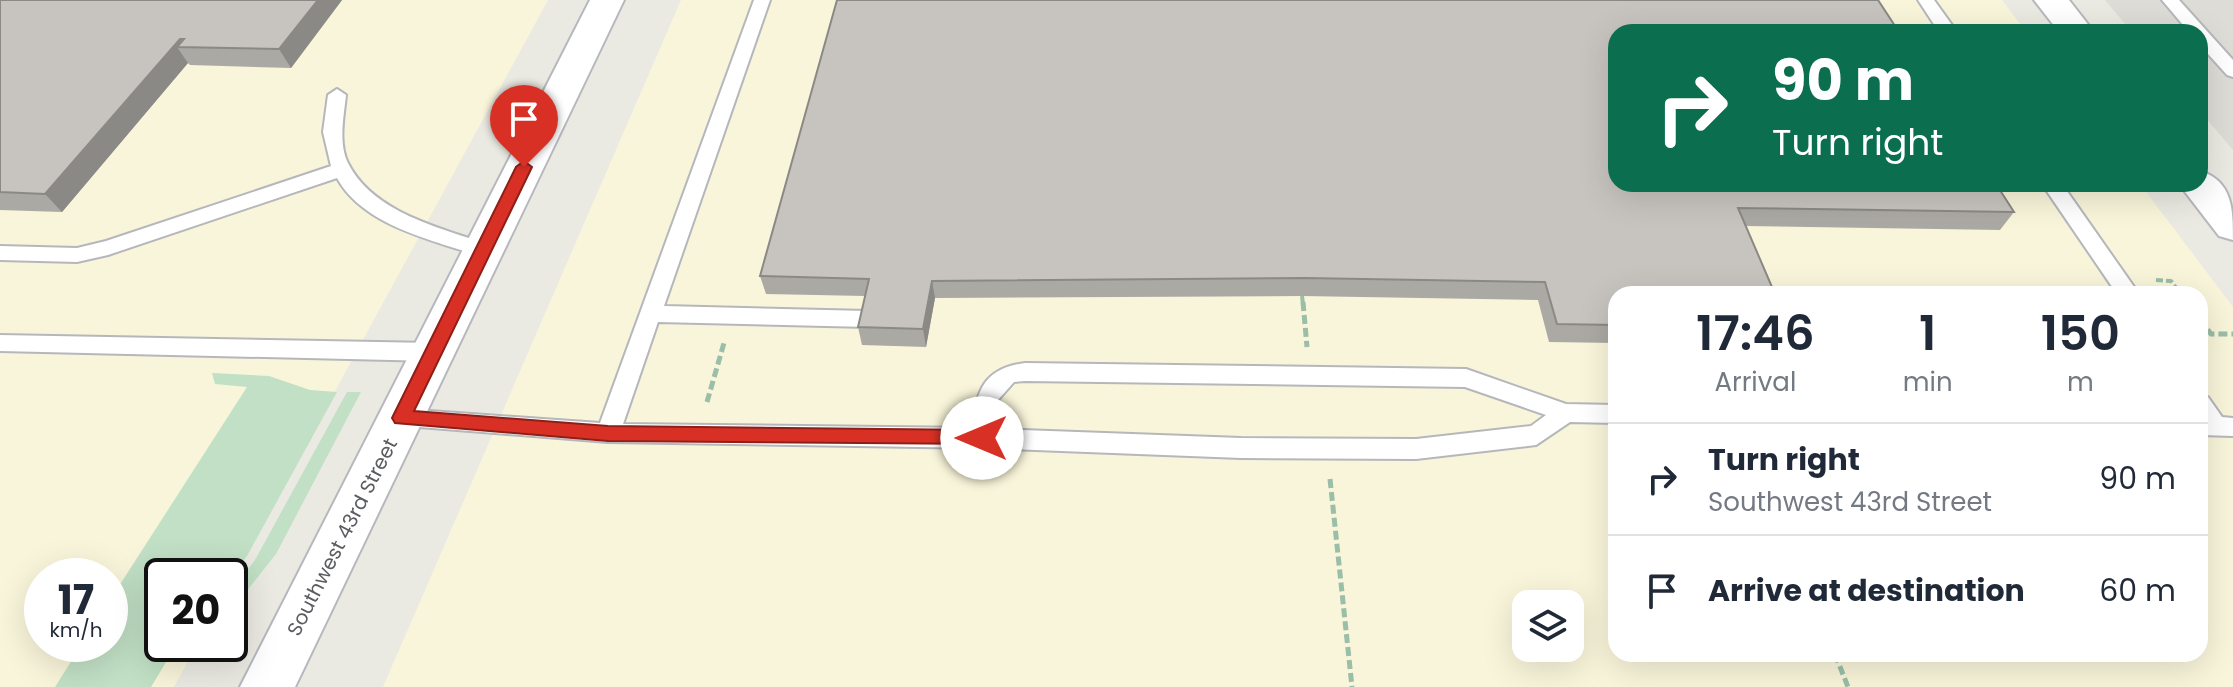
<!DOCTYPE html>
<style>
:root{--surface:#fff;--page:#f2f2f3;--text:#1f2937;--muted:#747a83;--line:#e0e1e3}
body{margin:0;font-family:Poppins,sans-serif;background:var(--page);color:var(--text);height:100vh;display:flex;flex-direction:column;font-size:30px;white-space:nowrap}
*{box-sizing:border-box;margin:0}
p{font-size:26px;color:var(--muted)}
.icon{flex:none;width:44px;height:44px;fill:none;stroke:currentColor;stroke-width:2;stroke-linecap:round;stroke-linejoin:round}
.map{position:relative;flex:1;overflow:hidden}
.panel{position:absolute;left:1608px;top:286px;width:600px;height:376px;display:flex;flex-direction:column;background:var(--surface);border-radius:24px;box-shadow:0 8px 32px #0002}
.panel>*{flex:none}
.banner{position:absolute;left:1608px;top:24px;width:600px;height:168px;border-radius:24px;box-shadow:0 8px 32px #0002;background:#0b6e4f;color:#fff;overflow:hidden}
.buttons{position:absolute;left:1512px;top:590px;display:grid;gap:16px}
.buttons a{display:grid;place-items:center;width:72px;height:72px;border-radius:16px;background:var(--surface);box-shadow:0 8px 32px #0002;font-size:40px}
.speed{position:absolute;left:24px;top:558px;display:flex;gap:16px;font-size:40px;font-weight:700;text-align:center}
.speed>*{display:grid;place-content:center;width:104px;height:104px;border-radius:50%;background:var(--surface);box-shadow:0 8px 32px #0002;line-height:1}
.speed small{font-size:20px;font-weight:400}
.speed .limit{border:4px solid #111;border-radius:12px;background:#fff;color:#111}
.pin{position:absolute;display:grid;place-items:center;width:68px;height:68px;color:#fff;margin:-82px -34px;border-radius:50% 50% 50% 0;rotate:-45deg;box-shadow:0 0 8px #0007}
.pin .icon{rotate:45deg}
.me{position:absolute;width:88px;margin:-44px;rotate:270deg;stroke-linejoin:round;filter:drop-shadow(0 0 6px #0008)}
.turn{display:flex;align-items:center;gap:28px;height:168px;padding:0 32px;font-size:36px}
.turn .icon{width:104px;height:104px;stroke-width:2.5}
.turn b{display:block;font-size:56px;line-height:68px}
.eta{display:flex;justify-content:space-evenly;align-items:center;height:136px;text-align:center}
.eta b{font-size:48px;font-weight:600;line-height:56px}
ul{padding:0;list-style:none}
li{display:flex;align-items:center;gap:24px;height:112px;padding:0 32px;border-top:2px solid var(--line)}
li div{flex:1}
li b{display:block;font-size:30px}
li em{font-style:normal}
.map>svg:first-child{display:block}
.commercial{fill:#f9f5da;fill-rule:evenodd}
.industrial{fill:#dddcd7}
.green{fill:#c1e0c5}
.lines{fill:none;stroke-linecap:round;stroke-linejoin:round}
.lane-casing{stroke:#b5b7bb;stroke-width:4}
.secondary-casing{stroke:#b6b8bd;stroke-width:4}
.path-far1{stroke:#9abea8;stroke-width:4;stroke-dasharray:7 3;stroke-linecap:butt}
.path{stroke:#9abea8;stroke-width:5;stroke-dasharray:9 4;stroke-linecap:butt}
.lane{fill:#fff;fill-rule:evenodd}
.secondary{fill:#fff;fill-rule:evenodd}
.wall{fill:#aba9a4}
.shaded-wall{fill:#8b8986}
.building{fill:#c7c4bf;stroke:#8b8986;stroke-width:2}
.route{fill:#d93025;stroke:#8d1f18;stroke-width:2}
.labels{text-anchor:middle;dominant-baseline:central;stroke-width:8;stroke-linejoin:round;paint-order:stroke}
.street-label{font-size:20px;fill:#5b5d61;stroke:#fff}
</style>
<div class="map">
<svg width="2233" height="687" viewBox="0 0 2233 687">
<rect width="100%" height="100%" fill="#ebeae2"/>
<path class="commercial" d="M0,0H548L230,584V576H162V644H197L174,687H0ZM42,576H110V644H42Z
M681,0H2002L2026,32H1616V184H2140L2233,307V687H383ZM1616,294H2200V654H1616ZM1526,604H1570V648H1526Z"/>
<path class="industrial" d="M2105,0H2233V150L2200,111V32H2132Z"/>
<path class="green" d="M212,373L269,376L310,390L337,392L247,556L230,578L162,576V644H177L151,687H55L82,644H110V600L247,387L215,384Z
M347,392H361L276,554L230,612V593L255,560Z"/>
<g class="lines">
<defs>
<path id="lane" d="M754,0H770L664,306L868,311L876,313L879,319L876,325L868,327L658,322L623,424L972,428C976,391 984,368 1025,363L1466,369L1566,404L1616,405V423L1570,422L1536,445L1416,459L1241,458L982,448L608,442L394,425L390,418L394,411L402,409L600,423ZM1025,381L1465,387L1546,415L1531,426L1416,439L1241,438L995,429L998,400L1014,382Z
M1918,0H1934L1957,32H1939Z
M2162,0H2179L2233,60V77L2227,75L2200,45V32H2189Z
M337,89L346,95C344,116 338,143 348,163C373,213 441,228 490,245L493,250L490,255H476C429,239 363,225 337,178L108,255L77,262L0,260V246L77,248L106,241L331,166L323,132L328,95Z
M2042,184H2062L2139,294H2117Z
M0,335L433,343L441,346L444,352L441,358L433,361L0,351Z
M2200,394L2208,397L2222,417L2233,418V436L2200,435Z"/>
<path id="secondary" d="M590,0H624L295,687H240Z
M2034,0H2069L2094,32H2059Z
M2200,171C2233,181 2233,210 2233,240L2219,236L2179,184H2200Z"/>
</defs>
<use href="#lane" class="lane-casing"/>
<use href="#secondary" class="secondary-casing"/>
<path class="path-far1" d="M2156,280L2171,281L2181,294
M1302,296L1303,304"/>
<path class="path" d="M1303,302L1307,347
M2200,319L2211,334H2233
M707,402L724,343
M1330,479L1352,687
M1835,654L1848,687"/>
<use href="#lane" class="lane"/>
<use href="#secondary" class="secondary"/>
</g>
<path class="wall" d="M0,0H342L291,68L190,65L188,63L62,212L0,210Z
M837,0L2014,212L2000,230L1746,226L1616,294V343L1549,342L1538,300L1302,296L935,298L926,347L862,345L858,327L865,296L766,294L760,276Z"/>
<path class="shaded-wall" d="M318,0H342L291,68L279,49Z
M180,39L186,47H177L188,63L62,212L45,194Z
M932,281L935,298L926,347L923,329Z"/>
<path class="building" d="M0,0H318L279,49L177,47L184,39H180L45,194L0,192Z
M837,0H1878L1899,32H1616V184H1996L2014,212L1738,208L1775,294H1616V325L1557,324L1545,282L1305,278L932,281L923,329L858,327L869,279L760,276Z"/>
<path class="route" d="M524,161L532,167L414,411L608,426L982,430L989,432L992,438L989,444L608,441L395,423L392,418L516,167Z"/>
<g class="labels">
<g class="street-label">
<text transform="translate(342 537) rotate(-63)">Southwest 43rd Street</text>
</g>
</g>
</svg>
<div class="buttons">
<a><svg class="icon" aria-label="layers" viewBox="0 0 24 24"><path d="M12 4l9 5-9 5-9-5zM3 14l9 5 9-5"/></svg></a>
</div>
<div class="speed"><div>17<small>km/h</small></div><div class="limit">20</div></div>
<div class="pin" style="left:524px;top:167px;background:#d93025"><svg class="icon" aria-label="arrive" viewBox="0 0 24 24"><path d="M6 21V4h12l-3 4 3 4H6"/></svg></div>
<svg class="me" style="left:982px;top:438px" viewBox="-20 -20 40 40"><circle r="19" fill="#fff"/><path d="M0-13L10 11 0 6-10 11z" fill="#d93025"/></svg>
<div class="banner">
<div class="turn"><svg class="icon" aria-label="right" viewBox="0 0 24 24"><path d="M7 20v-9h11M14 6l5 5-5 5"/></svg><div><b>90 m</b>Turn right</div></div>
</div>
<section class="panel">
<div class="eta">
<div><b>17:46</b><p>Arrival</p></div>
<div><b>1</b><p>min</p></div>
<div><b>150</b><p>m</p></div>
</div>
<ul>
<li><svg class="icon" aria-label="right" viewBox="0 0 24 24"><path d="M7 20v-9h11M14 6l5 5-5 5"/></svg><div><b>Turn right</b><p>Southwest 43rd Street</p></div><em>90 m</em></li>
<li><svg class="icon" aria-label="arrive" viewBox="0 0 24 24"><path d="M6 21V4h12l-3 4 3 4H6"/></svg><div><b>Arrive at destination</b></div><em>60 m</em></li>
</ul>
</section>
</div>
